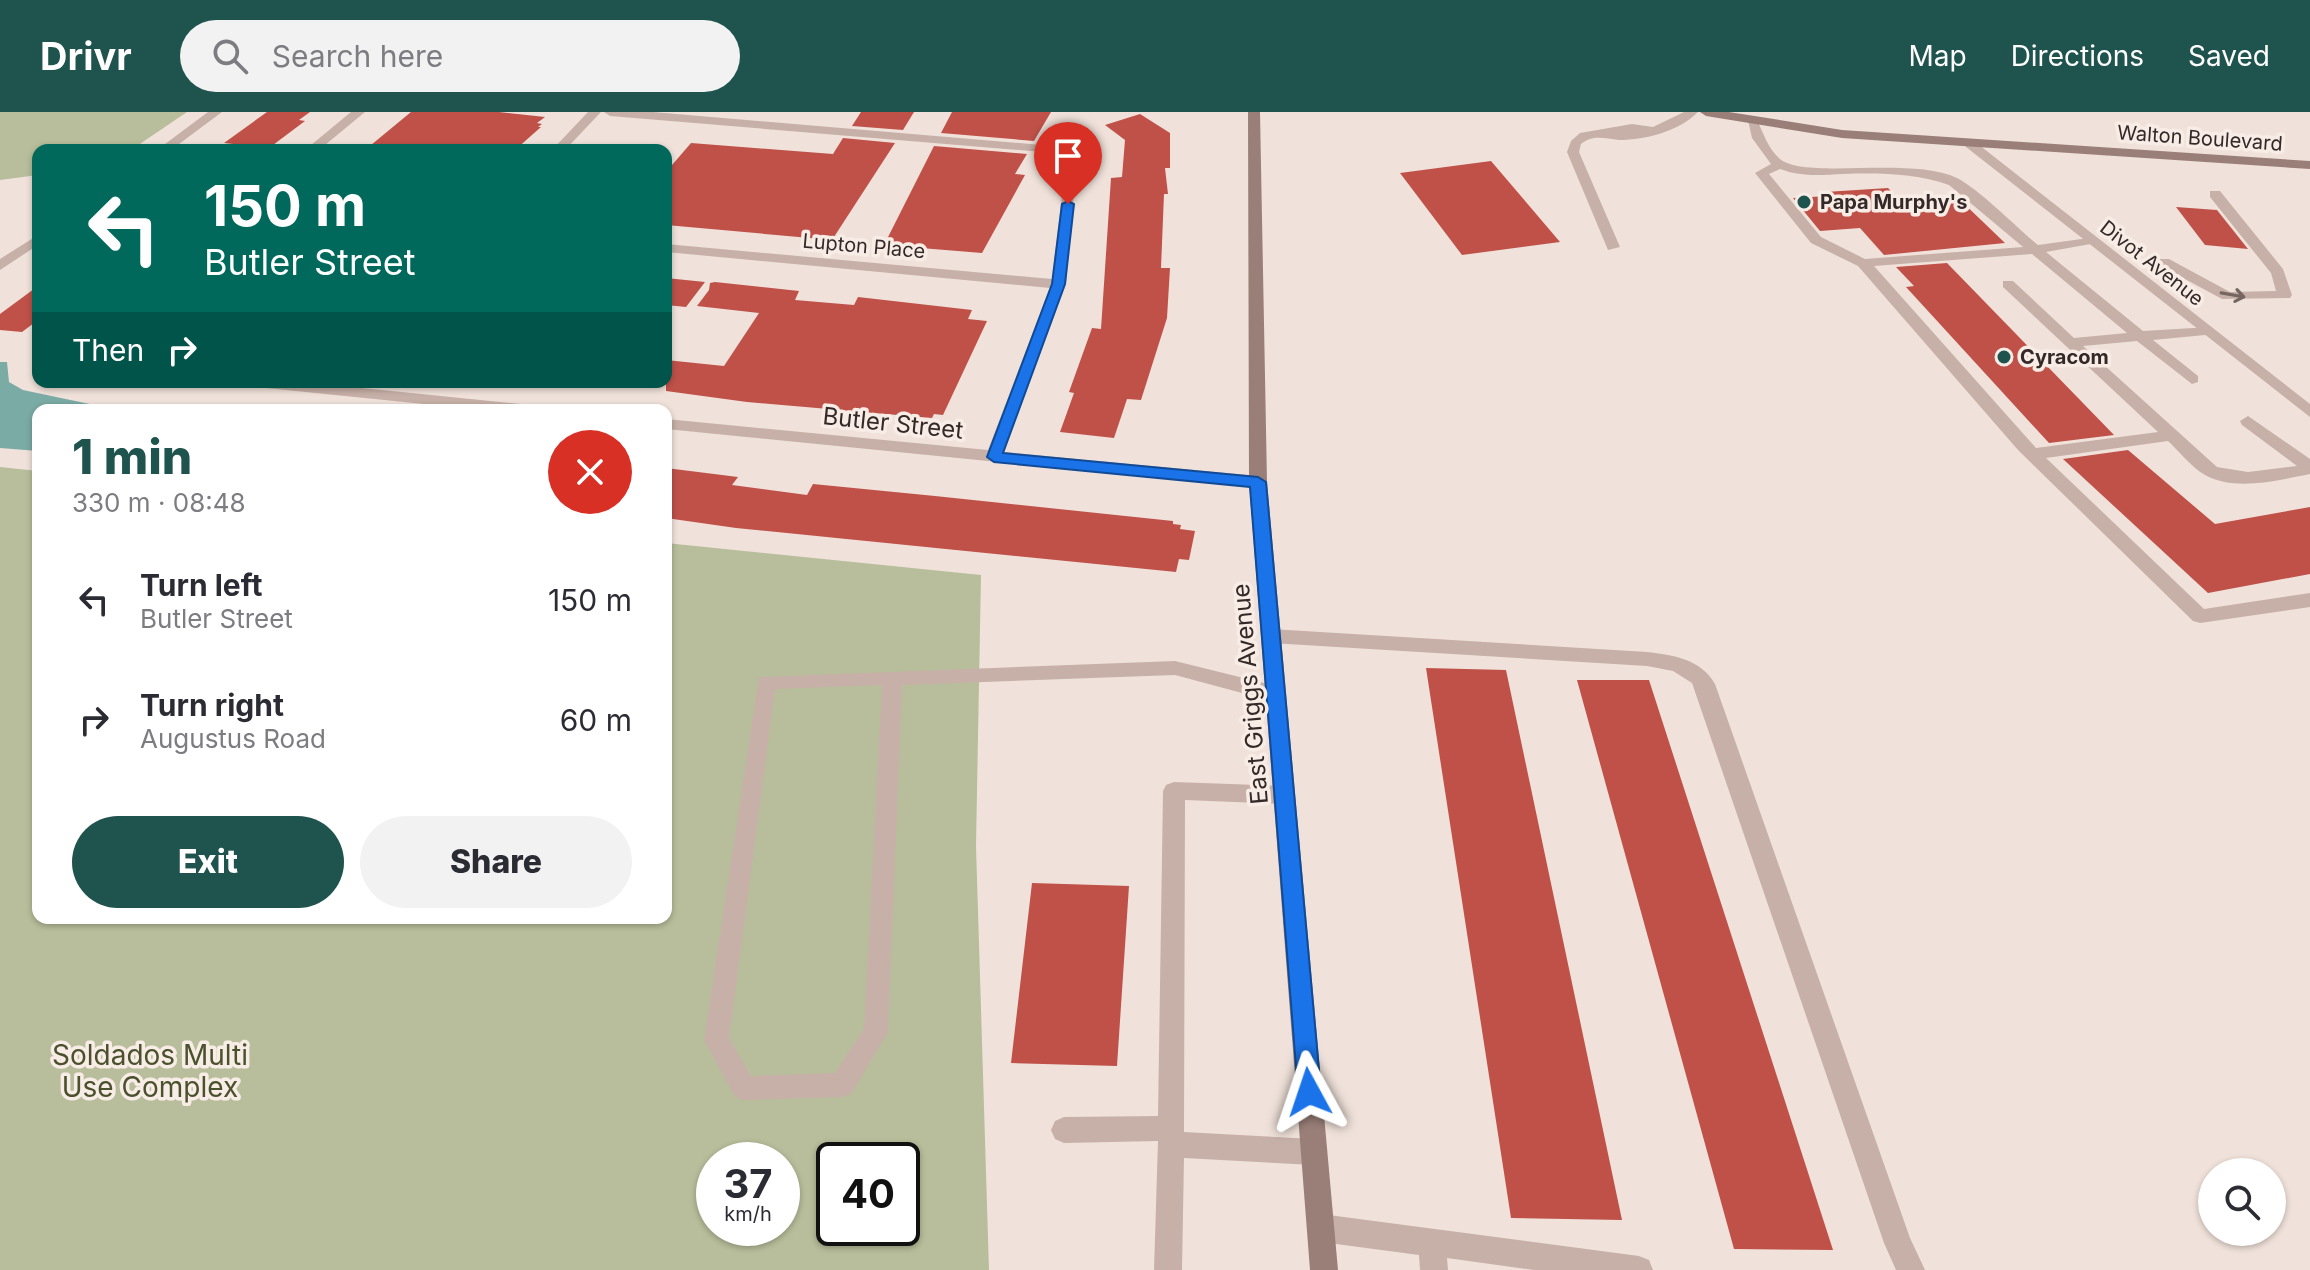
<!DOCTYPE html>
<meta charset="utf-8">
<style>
:root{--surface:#fff;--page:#f2f2f3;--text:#2b2b33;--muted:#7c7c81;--accent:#1f534d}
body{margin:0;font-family:Inter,sans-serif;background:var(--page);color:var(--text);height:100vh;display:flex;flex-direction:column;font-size:30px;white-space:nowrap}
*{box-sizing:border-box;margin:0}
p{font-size:26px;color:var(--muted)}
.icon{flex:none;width:44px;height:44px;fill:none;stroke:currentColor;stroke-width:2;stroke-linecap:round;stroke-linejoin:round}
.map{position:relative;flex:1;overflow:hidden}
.drawer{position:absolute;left:32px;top:292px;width:640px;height:520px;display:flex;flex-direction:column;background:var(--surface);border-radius:16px;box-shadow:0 2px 6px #0004}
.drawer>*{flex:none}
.top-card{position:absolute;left:32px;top:32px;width:640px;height:244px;border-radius:16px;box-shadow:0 2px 6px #0004;background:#00695c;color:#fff;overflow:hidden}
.fabs{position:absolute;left:2198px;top:1046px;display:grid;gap:16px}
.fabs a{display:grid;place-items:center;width:88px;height:88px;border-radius:50%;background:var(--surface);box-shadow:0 2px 6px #0004;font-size:40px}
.speed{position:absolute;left:696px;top:1030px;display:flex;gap:16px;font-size:40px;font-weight:700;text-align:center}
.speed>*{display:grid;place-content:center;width:104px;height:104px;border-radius:50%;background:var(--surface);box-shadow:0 2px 6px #0004;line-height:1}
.speed small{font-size:20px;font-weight:400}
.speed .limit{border:4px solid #111;border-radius:12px;background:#fff;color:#111}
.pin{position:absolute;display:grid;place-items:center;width:68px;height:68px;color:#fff;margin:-82px -34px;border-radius:50% 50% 50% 0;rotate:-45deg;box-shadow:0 0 8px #0007}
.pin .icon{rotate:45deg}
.me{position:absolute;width:88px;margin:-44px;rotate:355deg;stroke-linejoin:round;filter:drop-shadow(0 0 6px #0008)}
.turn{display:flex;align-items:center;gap:28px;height:168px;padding:0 40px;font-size:36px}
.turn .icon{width:104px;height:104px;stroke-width:2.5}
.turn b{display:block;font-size:56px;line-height:68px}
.then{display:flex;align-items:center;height:76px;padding:0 40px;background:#0003;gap:16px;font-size:30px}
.round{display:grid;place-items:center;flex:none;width:84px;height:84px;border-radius:42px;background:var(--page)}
.headline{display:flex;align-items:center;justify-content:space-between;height:136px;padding:0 40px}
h1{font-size:48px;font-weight:800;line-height:60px;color:var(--accent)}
.button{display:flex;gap:16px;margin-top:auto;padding:16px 40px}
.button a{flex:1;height:92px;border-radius:48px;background:var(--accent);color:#fff;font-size:32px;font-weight:800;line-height:92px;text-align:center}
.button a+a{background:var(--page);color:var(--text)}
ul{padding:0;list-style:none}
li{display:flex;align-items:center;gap:24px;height:120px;padding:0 40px}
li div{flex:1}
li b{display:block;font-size:30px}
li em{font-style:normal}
header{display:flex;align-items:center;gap:48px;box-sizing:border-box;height:112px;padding:0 40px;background:var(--accent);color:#fff}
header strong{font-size:38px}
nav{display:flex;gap:44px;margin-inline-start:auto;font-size:28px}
.search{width:560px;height:72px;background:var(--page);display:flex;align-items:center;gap:20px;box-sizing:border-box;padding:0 28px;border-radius:44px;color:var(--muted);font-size:30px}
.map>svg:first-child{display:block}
.green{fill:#b8be9b;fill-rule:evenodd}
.water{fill:#7baba5}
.building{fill:#bf5149}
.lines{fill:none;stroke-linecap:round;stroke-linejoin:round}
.lane{fill:#c7b0a7;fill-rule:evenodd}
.street{fill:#c7b0a7;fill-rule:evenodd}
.secondary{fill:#9a7f78;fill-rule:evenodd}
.oneway{stroke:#766661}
.route{fill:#1a73e8;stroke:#114b97;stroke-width:2}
.poi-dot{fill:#1f534d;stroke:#f8ede6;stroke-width:3}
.labels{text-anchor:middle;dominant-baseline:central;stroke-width:7;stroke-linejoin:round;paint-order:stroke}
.far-street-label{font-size:20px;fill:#342927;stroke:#f8ede6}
.far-poi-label{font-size:20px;font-weight:bold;fill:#342927;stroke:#f8ede6;text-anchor:start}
.street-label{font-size:24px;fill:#342927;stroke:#f8ede6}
.near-park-label{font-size:28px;fill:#4a512c;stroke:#f8ede6}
</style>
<header>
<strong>Drivr</strong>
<div class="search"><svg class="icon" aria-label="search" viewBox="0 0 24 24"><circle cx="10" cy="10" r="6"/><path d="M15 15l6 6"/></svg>Search here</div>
<nav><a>Map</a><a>Directions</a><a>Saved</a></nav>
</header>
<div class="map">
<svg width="2310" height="1158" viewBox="0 0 2310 1158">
<rect width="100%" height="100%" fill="#f0e2da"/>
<path class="green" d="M0,0H187L131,38H38V63L0,68Z
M0,355L38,359V806H666V431L981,463L976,734L989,1158H0ZM714,1048H782V1116H714ZM834,1048H902V1116H834Z"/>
<path class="water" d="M0,250H7L9,270L23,278L99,294L93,298H38V339L0,336Z"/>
<path class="building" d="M267,0H310L299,8L305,9L269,36L224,31Z
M411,0H499L545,5L537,11L542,12L538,15H541L515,38H365Z
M861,0H914L903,18L852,14Z
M952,0H1051L1034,29L941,21Z
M1140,2L1170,21V56H1165L1168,82H1164L1161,156H1170L1167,206L1141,288L1127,287L1114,326L1060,320L1074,281L1069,280L1092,216L1101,217L1111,66L1122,65L1125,28L1105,13Z
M843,26L895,31L832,128L666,113V60L691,31L833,42Z
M934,34L1027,42L1015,62L1025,63L982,141L884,133Z
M1491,49L1560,130L1462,143L1400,61Z
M1888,76L1899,87L1956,84L2005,131L1884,143L1860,116L1820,119L1793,86L1829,84L1825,80Z
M2176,95L2217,98L2248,137L2205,133Z
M1947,151L2114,323L2049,331L1906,175L1914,174L1896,155Z
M666,166L705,170L686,195L666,193Z
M715,170L799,179L795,188L854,193L858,185L972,198L968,207L987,209L943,303L934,302L932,306L747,290L666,279V248L724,254L759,201L697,194L709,178L710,171Z
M38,174V208L22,220L0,218V202Z
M2128,338L2215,412L2310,395V462L2208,481L2063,347Z
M666,356L738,365L732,373L807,383L813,372L935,384L1173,409V412L1181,413L1180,417L1195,419L1189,448L1179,447L1176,460L736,416L666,406Z
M1426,556L1506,558L1622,1108L1511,1106Z
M1577,568H1649L1833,1138L1734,1137Z
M1032,771L1129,774L1117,954L1011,951Z"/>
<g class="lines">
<path class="lane" d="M1684,0H1698C1679,19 1646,28 1619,28C1604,27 1594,22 1581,32L1579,40L1620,135L1608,138L1567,40L1571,29L1580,21L1632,12L1653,15Z
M1747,4H1755C1763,19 1767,36 1780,47C1806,68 1910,44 1957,66C1980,78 2016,115 2038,133L2096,125V131L2046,140L2143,219L2210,215V221L2205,223L2153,228L2198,264V270L2192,272L2137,229L2083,234L2217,355L2248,360L2297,354L2242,313L2240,309L2248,304L2310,347V362C2279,368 2235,380 2205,363C2191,355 2179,339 2168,329L2046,346L2204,497L2310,481V495L2200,511L2193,509L2018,338L1858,154L1811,131L1755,61L1771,52L1752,26ZM1780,57C1801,65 1821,63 1843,62C1879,61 1915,61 1949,73L2023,135L1865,147L1821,125L1769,62ZM2032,142L2127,221L2074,226L2013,169H2003V175L2158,320L2036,336L1874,154Z
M2210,79H2220L2283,157L2292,183L2290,186L2222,187L2159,153V147H2169L2230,180L2276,179L2271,161L2210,85Z
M1271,517L1647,540C1673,543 1701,547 1715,572L1910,1126L1925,1158H1896L1884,1131L1692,571L1673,559L1647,554L1271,531L1261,524Z
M1175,549L1276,574L1283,577L1286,582L1283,587L1276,590L1175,563L902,573L888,920L851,982L842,985L744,988L735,985L704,928L759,565ZM882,573L864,917L835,961L751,964L729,926L775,577Z
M1174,670L1284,674L1292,677L1295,683L1292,689L1284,692L1185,688L1184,1020L1314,1027L1323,1031L1327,1040L1323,1049L1314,1053L1184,1046L1182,1158H1154L1158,1029L1064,1031L1055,1027L1051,1018L1055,1009L1064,1005L1158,1004L1163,679L1166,673Z
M1321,1102L1639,1144L1649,1148L1653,1158H1534L1447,1146L1448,1158H1420L1419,1143L1321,1130L1311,1126L1307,1116L1311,1106Z"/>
<path class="street" d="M208,0H222L171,38H157Z
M351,0H365L319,38H305Z
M588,0H601L565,38H552Z
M604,0H653L1078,36L1066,172L1004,340L1258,364L1267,370L1258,376L666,317V307L988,338L1050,176L666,140V132L1052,167L1067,42L610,4Z
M1966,29H1974L2310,292V305L1966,35Z
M38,123V133L0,158V147Z
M248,270H303L531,293L539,298H483L256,275Z"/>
<path class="secondary" d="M1248,0H1260L1267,370L1338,1158H1310L1249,370Z
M1700,0H1729L1842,18L2310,49V57L1842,26L1706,4Z"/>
</g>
<defs><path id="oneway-shaft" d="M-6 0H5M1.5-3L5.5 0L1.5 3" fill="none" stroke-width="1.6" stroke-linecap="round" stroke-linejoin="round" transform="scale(2)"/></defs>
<use class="oneway" href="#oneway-shaft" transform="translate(2233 183) rotate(10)"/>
<path class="route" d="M1068,89L1074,92L1065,172L1003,341L1258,365L1266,370L1321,980L1317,988L1309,991L1301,988L1298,980L1250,375L994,350L987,345L1052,172L1062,92Z"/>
<g class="poi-dot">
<circle cx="1804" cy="90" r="8"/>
<circle cx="2004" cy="245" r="8"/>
</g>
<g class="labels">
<g class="far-street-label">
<text transform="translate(2200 26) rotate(4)">Walton Boulevard</text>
<text transform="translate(864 134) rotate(5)">Lupton Place</text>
<text transform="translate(2152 151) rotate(38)">Divot Avenue</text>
</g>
<g class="far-poi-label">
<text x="1820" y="90">Papa Murphy's</text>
<text x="2020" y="245">Cyracom</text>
</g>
<g class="street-label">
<text transform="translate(893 311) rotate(6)">Butler Street</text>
<text transform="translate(1250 582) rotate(-95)">East Griggs Avenue</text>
</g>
<g class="near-park-label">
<text x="150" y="943">Soldados Multi<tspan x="150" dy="32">Use Complex</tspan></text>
</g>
</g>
</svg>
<div class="fabs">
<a><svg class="icon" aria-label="search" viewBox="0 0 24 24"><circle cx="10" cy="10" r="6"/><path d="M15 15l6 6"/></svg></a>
</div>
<div class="speed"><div>37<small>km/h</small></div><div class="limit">40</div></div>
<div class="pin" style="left:1068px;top:92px;background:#d93025"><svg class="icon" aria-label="arrive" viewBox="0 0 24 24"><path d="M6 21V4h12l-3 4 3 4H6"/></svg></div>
<svg class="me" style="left:1309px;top:980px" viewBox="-20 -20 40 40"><path d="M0-17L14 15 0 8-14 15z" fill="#1a73e8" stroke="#fff" stroke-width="4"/></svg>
<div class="top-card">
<div class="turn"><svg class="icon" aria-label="left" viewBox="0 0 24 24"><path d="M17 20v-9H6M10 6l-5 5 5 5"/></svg><div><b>150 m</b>Butler Street</div></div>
<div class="then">Then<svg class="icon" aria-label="right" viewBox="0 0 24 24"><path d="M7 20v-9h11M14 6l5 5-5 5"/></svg></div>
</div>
<section class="drawer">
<div class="headline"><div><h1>1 min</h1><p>330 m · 08:48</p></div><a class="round" style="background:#d93025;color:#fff"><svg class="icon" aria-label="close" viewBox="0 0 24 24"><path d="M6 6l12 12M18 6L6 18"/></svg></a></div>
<ul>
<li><svg class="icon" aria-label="left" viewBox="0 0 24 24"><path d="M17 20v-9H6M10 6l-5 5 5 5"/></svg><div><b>Turn left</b><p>Butler Street</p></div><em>150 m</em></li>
<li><svg class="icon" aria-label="right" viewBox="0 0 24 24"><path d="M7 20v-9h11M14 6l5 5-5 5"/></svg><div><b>Turn right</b><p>Augustus Road</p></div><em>60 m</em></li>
</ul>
<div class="button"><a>Exit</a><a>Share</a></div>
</section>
</div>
